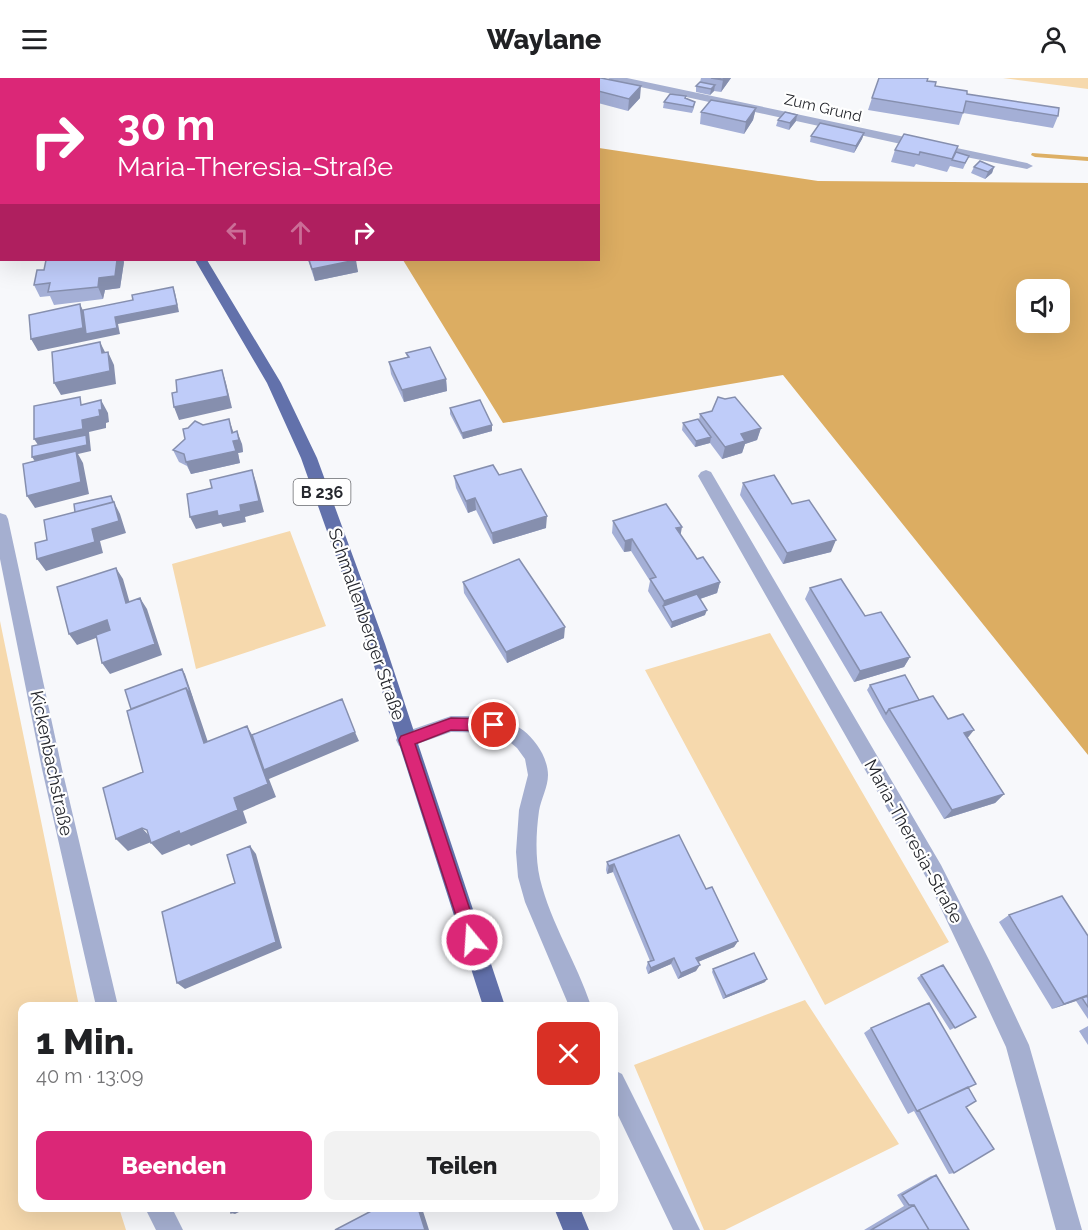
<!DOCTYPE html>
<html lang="de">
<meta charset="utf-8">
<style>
:root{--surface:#fff;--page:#f2f2f2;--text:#202124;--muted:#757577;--accent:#db2777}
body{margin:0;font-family:Raleway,sans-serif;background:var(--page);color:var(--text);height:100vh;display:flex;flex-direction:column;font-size:22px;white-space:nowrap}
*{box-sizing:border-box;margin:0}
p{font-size:20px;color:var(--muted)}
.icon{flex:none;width:33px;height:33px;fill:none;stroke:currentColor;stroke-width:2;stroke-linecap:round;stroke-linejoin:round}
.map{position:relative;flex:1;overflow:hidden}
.panel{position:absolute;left:18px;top:924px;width:600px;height:210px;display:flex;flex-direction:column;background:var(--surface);border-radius:12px;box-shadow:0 6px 24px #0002}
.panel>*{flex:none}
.guide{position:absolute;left:0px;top:0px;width:600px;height:183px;box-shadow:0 6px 24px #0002;background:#db2777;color:#fff;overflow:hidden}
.buttons{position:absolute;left:1016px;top:201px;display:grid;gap:12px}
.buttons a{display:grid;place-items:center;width:54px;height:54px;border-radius:12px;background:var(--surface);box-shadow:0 6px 24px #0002;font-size:30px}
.pin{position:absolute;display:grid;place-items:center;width:51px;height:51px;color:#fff;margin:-26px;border:3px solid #fff;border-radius:50%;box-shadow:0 2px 6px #0007}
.me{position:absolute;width:66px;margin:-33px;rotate:342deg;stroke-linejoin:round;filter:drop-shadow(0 0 4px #0008)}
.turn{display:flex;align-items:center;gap:21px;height:126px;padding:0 18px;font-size:27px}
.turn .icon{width:78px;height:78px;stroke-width:2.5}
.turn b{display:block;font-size:42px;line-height:51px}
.lanes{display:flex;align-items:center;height:57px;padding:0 18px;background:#0003;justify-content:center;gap:30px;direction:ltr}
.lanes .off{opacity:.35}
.round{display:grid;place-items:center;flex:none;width:63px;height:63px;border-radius:12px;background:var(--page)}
.summary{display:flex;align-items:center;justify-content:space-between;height:102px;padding:0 18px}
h1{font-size:36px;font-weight:800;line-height:45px}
.action{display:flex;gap:12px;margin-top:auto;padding:12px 18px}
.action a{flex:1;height:69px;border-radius:12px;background:var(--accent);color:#fff;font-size:24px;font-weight:800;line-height:69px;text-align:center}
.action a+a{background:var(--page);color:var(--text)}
header{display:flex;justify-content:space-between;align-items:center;height:78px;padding:0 18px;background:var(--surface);font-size:27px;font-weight:800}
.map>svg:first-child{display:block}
.green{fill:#f6d9ad}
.forest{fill:#dcad62;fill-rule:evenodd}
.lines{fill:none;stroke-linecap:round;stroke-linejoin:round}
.stream{fill:#ddaf64;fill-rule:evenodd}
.minor{fill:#a5afd0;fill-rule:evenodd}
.major{fill:#6271ab;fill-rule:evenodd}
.wall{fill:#a4afd6}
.shaded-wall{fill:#868fae}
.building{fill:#bfccf9;stroke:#868fae;stroke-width:1.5}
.route{fill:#db2777;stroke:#8e194d;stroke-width:1.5}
.labels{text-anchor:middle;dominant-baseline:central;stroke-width:4.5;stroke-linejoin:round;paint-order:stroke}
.far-street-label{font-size:15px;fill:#26282e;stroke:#fff}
.shield{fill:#fff;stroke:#67686d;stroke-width:1.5}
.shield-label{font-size:16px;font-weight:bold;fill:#26282e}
.street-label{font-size:18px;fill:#26282e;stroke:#fff}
</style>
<header><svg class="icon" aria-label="menu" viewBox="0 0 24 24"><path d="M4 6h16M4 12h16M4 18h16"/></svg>Waylane<svg class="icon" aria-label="person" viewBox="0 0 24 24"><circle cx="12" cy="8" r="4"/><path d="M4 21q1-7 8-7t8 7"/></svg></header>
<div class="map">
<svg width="1088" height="1152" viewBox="0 0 1088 1152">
<rect width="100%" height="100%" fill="#f7f8fb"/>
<path class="green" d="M1003,0H1088V11Z
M290,453L326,548L196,591L172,486Z
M0,543L79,928H22V1130H119L126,1152H0Z
M770,555L949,864L825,927L645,592Z
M805,922L899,1066L725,1152H704L634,987Z"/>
<path class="forest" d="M599,70L818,103L1088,105V677L783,297L503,345L403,182H598ZM1026,212H1059V244H1026Z"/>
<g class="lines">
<path class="stream" d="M1032,75L1088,79V83L1035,79L1031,77Z"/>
<path class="minor" d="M0,0H10L2,2V4Z
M157,0H174L156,2Z
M608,0H627L1027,85L1033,88L1027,91L910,68L613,3Z
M2,152V160L0,161V153Z
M706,392L711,394L941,787L989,882L1029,967L1082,1152H1056L1006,969L973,898L927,801L698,398L701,394Z
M0,435L6,437L8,441L62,691L118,928H96L42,691L0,481Z
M451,638C485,638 516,637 537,667C543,675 548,687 548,697C548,709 541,721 539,733C536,755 535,779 540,801C551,846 577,885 591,928H569L525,824L518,799L516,774L519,732L528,697L525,681L517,670L504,659L494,655L451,654L406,670L399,668L396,662L399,656Z
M614,992L622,996L700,1152H673L614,1029Z
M145,1130H172L183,1152H156Z"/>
<path class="major" d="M104,0H114V2H104Z
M195,182H207L281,305L317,380L385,566L505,928H483L367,566L301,380L267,305Z
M554,1130H580L589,1152H563Z"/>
</g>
<path class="wall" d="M518,0H601L640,20L628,33L598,25V2H518Z
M701,0H731L721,14L714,13L710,17L696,14V8L700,4Z
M927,3L935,8L1058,38L1053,50L963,35L959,47L868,32L872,20Z
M686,18V20L695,24L694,30L692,35L663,30L664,24Z
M756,30L753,42L744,56L700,46L701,34Z
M778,42L796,43L789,52L776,48Z
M864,55L862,61L854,75L810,64L811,58Z
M958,68L956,74L969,78L963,91L950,88L947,94L916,86L914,89L891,84L895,72Z
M974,89H994L992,95L985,101L971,95Z
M46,182H123L124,184L120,210L105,212L103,221L54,227L50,218L40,219L34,207L44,192Z
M308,182H355L358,194L315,203Z
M406,275L446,301L447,313L404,324L391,296L389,284L407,279Z
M450,330L492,353L463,361L450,336Z
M700,336L761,350L757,362L745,366L742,375L722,381L710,365L695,369L682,352L683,345L699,342Z
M203,347L242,366L243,374L238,375L240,385L191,396L187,388L179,384L173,372Z
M499,397L546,450L493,466L476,432L468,435L456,410L454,398Z
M743,405L792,426L831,474L783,486L740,417Z
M613,443L681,457L697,481L720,504L717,515L700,521L705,537L671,550L648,513L650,503L631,473L624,474L612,455Z
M463,504L564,560L507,585L464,515Z
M810,510L910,579L904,589L854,604L805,521Z
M870,607L919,622L948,641L968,660L1004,716L995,725L944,741L883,641L867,612Z
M607,784L706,811L738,863L734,869L698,884L696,893L678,901L671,886L648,896L646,890L648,884L650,883L613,794L607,796L606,792Z
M1009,837L1088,858V941L1076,923L1052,931L999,844Z
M713,891L765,904L723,921L712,894Z
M921,897L976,939L950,952L917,900Z
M1088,948V967L1079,953Z
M871,950L968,1009L966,1029L954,1095L949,1096L914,1033L908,1036L864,955Z
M936,1097L969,1152H864L904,1128L897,1117L931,1098Z"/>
<path class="shaded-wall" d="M58,0H76V2H49Z
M328,0H353L354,1L328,2Z
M724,0H731L721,14L723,2Z
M715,7L714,13L710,17L711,11Z
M641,8L640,20L628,33L629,21Z
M756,30L753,42L744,56L746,44Z
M797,37L796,43L789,52L790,45Z
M864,55L862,61L854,75L856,68Z
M994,89L992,95L985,101L988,94Z
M117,182H123L124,184L120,210L105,212L103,221L98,209L99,200Z
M356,182L358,194L315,203L312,191Z
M173,209L175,215L179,234L118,246L120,256L38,273L31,261L80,226L86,239H115Z
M100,264L106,276L102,275Z
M108,274L114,287L116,306L61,317L54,305Z
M222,292L226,305L232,330L179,342L174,329Z
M446,301L447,313L404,324L402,312Z
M101,322L108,335L109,344L106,345V350L89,354L91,373L78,376L83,385L89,416L35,430L27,418L36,385L32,379L42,373L34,361L82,342L99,332Z
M229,341L233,353L235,363L237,353L242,366L243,374L238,375L240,385L191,396L186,384L232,355Z
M492,347V353L463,361L462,355Z
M761,350L757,362L745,366L742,375L722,381L725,369L741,356Z
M711,359L710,365L695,369L696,363Z
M252,392L256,404L264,434L245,439L246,444L223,449L221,445L196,451L190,439Z
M111,418L120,436L126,455L100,463L103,475L46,493L37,481L92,451Z
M475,420L476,432L468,435L466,423Z
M547,438L546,450L493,466L492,455Z
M682,449L680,460L676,450Z
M632,461L631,473L624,474L625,463Z
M836,462L831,474L783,486L787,475Z
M116,490L123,501L133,536L126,525Z
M720,504L717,515L665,533L663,528L662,534L664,523Z
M140,520L147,531L162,577L110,596L102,585Z
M707,532L705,537L671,550L672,544Z
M107,542L115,553L77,567L69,556Z
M565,549L564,560L507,585L506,574Z
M910,579L904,589L854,604L860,593Z
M182,591L185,596L213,679L204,665L186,610Z
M247,648L255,662L355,654L359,663L269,701L276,719L243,733L247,745L191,768L189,766L162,777L151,765L234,720Z
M974,652L966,662L964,655Z
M1004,716L995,725L944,741L952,732Z
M142,750L154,763L128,773L116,761Z
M250,768L256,776L282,870L185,911L177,905L276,864Z
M614,786L613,794L607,796L609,788Z
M738,863L734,869L693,886L696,880Z
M674,880L671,886L648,896L651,890Z
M700,887L696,893L678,901L681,895Z
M767,901L765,904L723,921L726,918Z
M1088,917L1076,923L1052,931L1064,926Z
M242,1130H247L235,1136L231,1135Z
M418,1130H422L429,1152H425Z"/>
<path class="building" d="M32,0H58L49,2H32Z
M222,0H257V2H222Z
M571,0H592L591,2H576Z
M592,0H601L641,8L629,21L598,13V2H591Z
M711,0H724L723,2Z
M879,0H928L927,3L936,4L935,8L967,13V16L1059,30L1058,38L966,23L963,35L872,20Z
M700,4L715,7L711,11L696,8Z
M670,16L686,18L685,20L695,24L693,29L664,24Z
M711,22L756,30L746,44L701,34Z
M785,34L797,37L790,45L778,42Z
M820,45L864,55L856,68L811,58Z
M904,56L958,68L952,81L920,74L919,77L895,72Z
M956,74L969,78L965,85L952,82Z
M980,83L994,89L988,94L974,89Z
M46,182H117L115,198L99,200L98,209L48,214L50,205L34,207L37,192H44Z
M309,182H356L312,191Z
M173,209L177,227L115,239L117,250L86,256L83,232L133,222L132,217Z
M80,226L83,250L31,261L29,237Z
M100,264L102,275L108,274L110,293L54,305L52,274Z
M430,269L446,301L402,312L389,284L409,279L406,275Z
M222,292L228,318L174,329L172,315L177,314L176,302Z
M80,319L81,327L101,322L102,332H99L100,338L82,342L83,351L34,361V328Z
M718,319L725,321L735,319L761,350L741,356L745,363L725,369L700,336L712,333Z
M480,322L492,347L462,355L450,330Z
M229,341L232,355L237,353L239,362L233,363L236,373L186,384L184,376L173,372L185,361L183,351L188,350L195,343L203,347Z
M698,341L711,359L696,363L683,345Z
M86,357L87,367L32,379V368Z
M76,373L81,404L27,418L23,386Z
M493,387L499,397L521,391L547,438L492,455L475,420L466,423L454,398Z
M252,392L259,423L240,427L241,433L218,438L217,433L190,439L187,416L212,410L210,402Z
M774,397L792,426L809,422L836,462L787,475L743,405Z
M111,418L113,424L75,434L74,426Z
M114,424L119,443L92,451L95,464L37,481L35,465L47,462L44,442Z
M666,426L682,449L676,450L687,466L697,481L703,479L720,504L664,523L650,501L656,499L632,461L625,463L613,443Z
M519,481L565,549L506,574L463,504Z
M116,490L126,525L140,520L155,566L102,585L96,557L110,552L107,542L69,556L57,509Z
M841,501L865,538L881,534L910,579L860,593L810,510Z
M697,516L707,532L672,544L663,528Z
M182,591L192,620L186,610L131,631L125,612Z
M905,597L919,622L889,631L886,636L870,607Z
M186,610L204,665L247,648L268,706L234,720L238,732L180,756L179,753L151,765L147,752L142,750L116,761L103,710L143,694L127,633Z
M933,618L948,641L963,636L974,652L964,655L1004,716L952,732L889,631Z
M342,621L355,654L264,692L252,657Z
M679,757L706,811L712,809L738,863L696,880L700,887L681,895L674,880L651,890L648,884L654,882L614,786L609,788L607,784Z
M250,768L276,864L177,905L162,834L235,805L227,777Z
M1062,818L1088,858V917L1064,926L1009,837Z
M754,875L767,901L726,918L713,891Z
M943,887L976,939L955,950L921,897Z
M1088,918V929L1082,920Z
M929,925L976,1006L917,1033L871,950Z
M968,1009L976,1023L966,1029L994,1071L954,1095L919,1032Z
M936,1097L969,1152H929L914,1127H909L902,1117Z
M914,1127L929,1152H871Z
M230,1130H242L231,1135Z
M377,1130H418L425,1152H335Z"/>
<path class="route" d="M451,640L494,641L499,643L501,647L499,652L494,653L451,652L415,666L480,862L478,868L472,870L466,868L464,862L399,662L401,658Z"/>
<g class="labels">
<g class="far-street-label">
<text transform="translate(823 30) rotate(13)">Zum Grund</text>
</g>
<rect class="shield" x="293.5" y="401" width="57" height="26" rx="4.5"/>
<g class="shield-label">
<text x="322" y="414">B 236</text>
</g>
<g class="street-label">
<text transform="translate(367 546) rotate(71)">Schmallenberger Straße</text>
<text transform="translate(52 685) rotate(78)">Kickenbachstraße</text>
<text transform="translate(914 763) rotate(61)">Maria-Theresia-Straße</text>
</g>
</g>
</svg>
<div class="buttons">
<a><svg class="icon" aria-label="sound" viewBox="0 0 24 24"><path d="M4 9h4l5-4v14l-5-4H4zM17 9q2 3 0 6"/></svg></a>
</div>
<div class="pin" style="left:494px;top:647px;background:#d93025"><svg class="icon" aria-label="arrive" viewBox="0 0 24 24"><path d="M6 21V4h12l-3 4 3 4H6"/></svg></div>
<svg class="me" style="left:472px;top:862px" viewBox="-20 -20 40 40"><circle r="17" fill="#db2777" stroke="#fff" stroke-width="3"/><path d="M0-11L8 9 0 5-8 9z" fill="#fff"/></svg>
<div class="guide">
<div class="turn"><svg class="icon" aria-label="right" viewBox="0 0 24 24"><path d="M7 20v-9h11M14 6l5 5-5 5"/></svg><div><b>30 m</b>Maria-Theresia-Straße</div></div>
<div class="lanes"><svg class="icon off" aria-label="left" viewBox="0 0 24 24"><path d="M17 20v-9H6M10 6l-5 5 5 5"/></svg><svg class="icon off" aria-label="ahead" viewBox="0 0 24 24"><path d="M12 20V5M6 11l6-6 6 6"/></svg><svg class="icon" aria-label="right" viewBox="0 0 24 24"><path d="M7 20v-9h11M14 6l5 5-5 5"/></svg></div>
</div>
<section class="panel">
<div class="summary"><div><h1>1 Min.</h1><p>40 m · 13:09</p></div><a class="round" style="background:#d93025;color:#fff"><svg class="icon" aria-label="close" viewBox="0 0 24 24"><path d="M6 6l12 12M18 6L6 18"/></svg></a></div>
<div class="action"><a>Beenden</a><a>Teilen</a></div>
</section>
</div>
